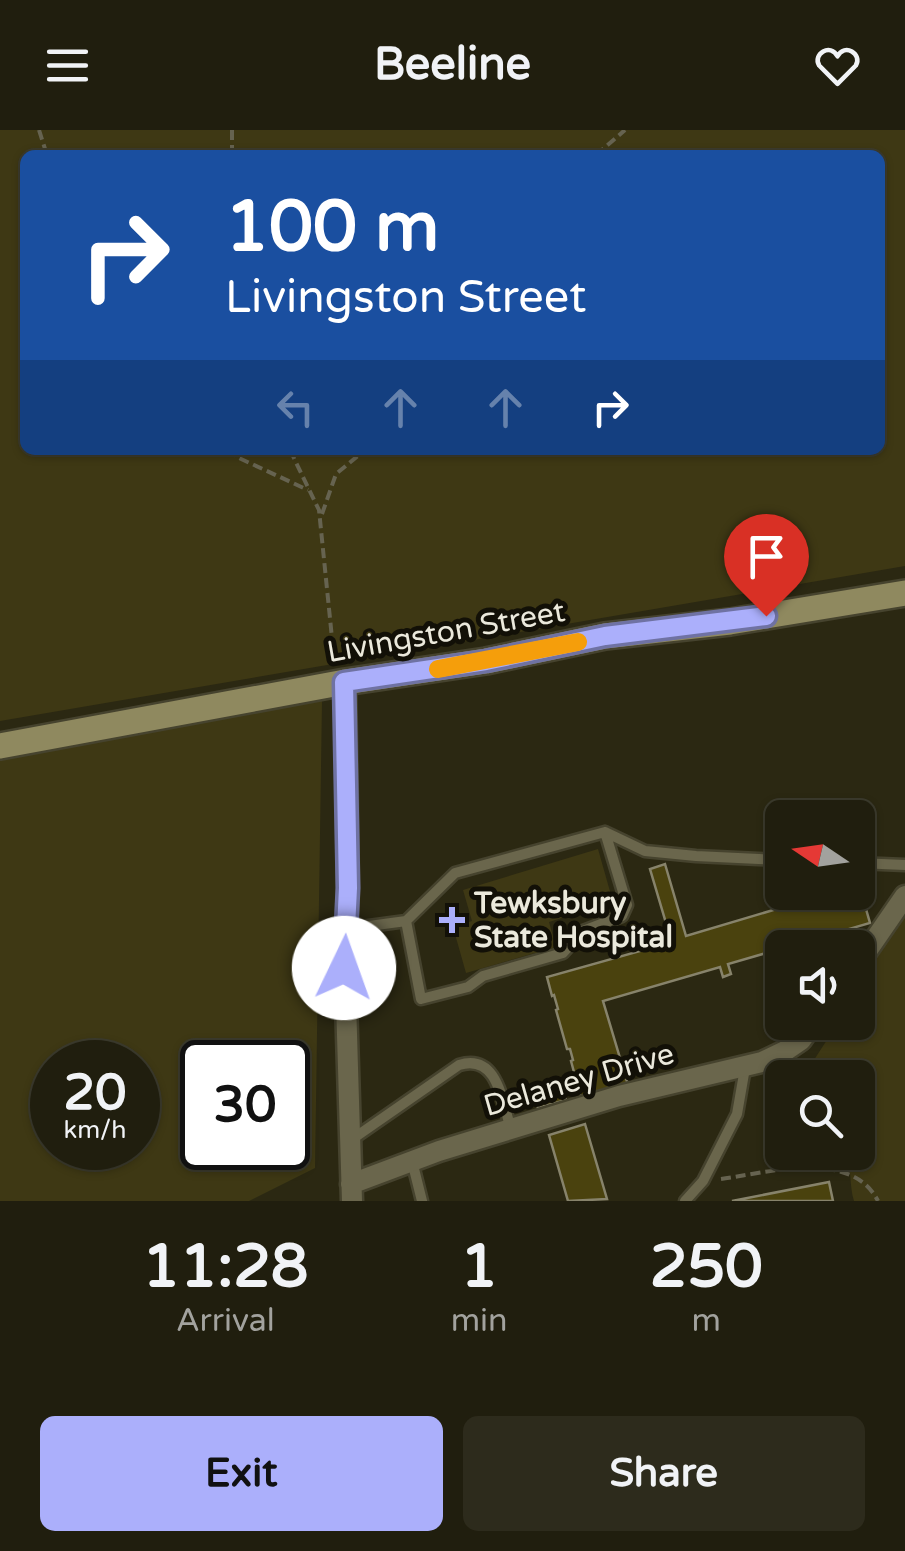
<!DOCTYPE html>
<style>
:root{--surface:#201e0e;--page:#2d2b1c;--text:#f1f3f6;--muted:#a2a29e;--line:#3d3c2e;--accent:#abaffb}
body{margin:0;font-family:"Varela Round",sans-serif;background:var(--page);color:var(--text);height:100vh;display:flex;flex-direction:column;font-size:38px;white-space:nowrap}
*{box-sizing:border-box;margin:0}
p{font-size:32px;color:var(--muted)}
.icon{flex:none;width:55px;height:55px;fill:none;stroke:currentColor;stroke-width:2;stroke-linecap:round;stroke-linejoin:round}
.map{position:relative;height:1071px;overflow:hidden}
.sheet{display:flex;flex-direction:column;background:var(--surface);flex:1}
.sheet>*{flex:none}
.banner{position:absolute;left:20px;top:20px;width:865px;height:305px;border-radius:15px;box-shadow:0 2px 8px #0004,0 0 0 2px var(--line);background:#1a4fa0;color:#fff;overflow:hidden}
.needle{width:65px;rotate:283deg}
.fabs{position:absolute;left:765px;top:670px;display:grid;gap:20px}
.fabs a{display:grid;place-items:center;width:110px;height:110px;border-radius:15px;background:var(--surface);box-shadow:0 2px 8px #0004,0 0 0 2px var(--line);font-size:50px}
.speed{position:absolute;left:30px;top:910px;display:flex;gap:20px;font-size:50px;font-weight:700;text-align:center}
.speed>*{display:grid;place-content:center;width:130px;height:130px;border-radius:50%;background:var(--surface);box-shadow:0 2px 8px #0004,0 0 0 2px var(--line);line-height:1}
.speed small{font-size:25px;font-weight:400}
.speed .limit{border:5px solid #111;border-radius:15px;background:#fff;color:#111}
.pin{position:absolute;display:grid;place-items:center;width:85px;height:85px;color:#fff;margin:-102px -42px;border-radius:50% 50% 50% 0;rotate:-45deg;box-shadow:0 0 10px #0007}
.pin .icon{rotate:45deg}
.me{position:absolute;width:110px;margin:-55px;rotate:3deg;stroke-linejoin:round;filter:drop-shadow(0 0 8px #0008)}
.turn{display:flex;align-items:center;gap:35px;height:210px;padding:0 40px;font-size:45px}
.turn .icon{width:130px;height:130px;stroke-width:2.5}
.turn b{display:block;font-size:70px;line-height:85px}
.lanes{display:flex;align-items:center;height:95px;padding:0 40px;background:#0003;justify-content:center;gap:50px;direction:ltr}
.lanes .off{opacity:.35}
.eta{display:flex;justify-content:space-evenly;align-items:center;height:170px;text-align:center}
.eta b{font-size:60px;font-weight:700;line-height:70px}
.primary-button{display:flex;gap:20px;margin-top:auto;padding:20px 40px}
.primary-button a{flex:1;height:115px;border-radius:15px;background:var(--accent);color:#111;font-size:40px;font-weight:700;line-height:115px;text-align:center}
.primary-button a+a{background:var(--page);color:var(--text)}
header{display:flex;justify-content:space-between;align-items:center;height:130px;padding:0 40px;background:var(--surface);font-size:45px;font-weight:700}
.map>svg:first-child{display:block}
.green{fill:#3e3814;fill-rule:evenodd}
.building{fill:#4a420e;stroke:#87836b;stroke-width:2.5}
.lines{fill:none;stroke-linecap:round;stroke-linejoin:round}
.lane-casing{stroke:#46432e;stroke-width:15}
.street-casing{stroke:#46432e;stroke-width:25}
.secondary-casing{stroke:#46432e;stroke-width:30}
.path{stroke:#666350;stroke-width:4;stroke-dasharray:10 5;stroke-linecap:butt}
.lane{stroke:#6a664c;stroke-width:10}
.street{stroke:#6a664c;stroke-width:20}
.secondary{stroke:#8f895f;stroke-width:25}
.route-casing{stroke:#6f72a3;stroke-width:25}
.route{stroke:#abaffb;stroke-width:18}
.slow{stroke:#f59e0b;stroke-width:18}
.poi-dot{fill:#abaffb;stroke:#121007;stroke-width:4}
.labels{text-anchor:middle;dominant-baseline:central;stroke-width:10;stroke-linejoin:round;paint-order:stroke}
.street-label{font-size:30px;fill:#ebe9dc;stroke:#121007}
.poi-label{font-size:30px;font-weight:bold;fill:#ebe9dc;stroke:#121007;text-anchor:start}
</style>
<header><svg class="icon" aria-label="menu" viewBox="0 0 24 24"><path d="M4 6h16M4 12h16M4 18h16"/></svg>Beeline<svg class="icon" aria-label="heart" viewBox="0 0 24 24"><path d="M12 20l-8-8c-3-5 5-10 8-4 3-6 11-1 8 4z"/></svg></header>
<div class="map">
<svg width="905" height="1071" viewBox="0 0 905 1071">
<rect width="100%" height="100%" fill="#2b2812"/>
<path class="green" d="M0,0H905V436L0,591ZM25,25H880V320H25Z
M322,571L315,1038L249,1071H0V626ZM52,932H138V1018H52ZM202,932H288V1018H202Z
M598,719L613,772L549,792L556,817L466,843L453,797L472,791L463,760Z
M905,774V1071H854C849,1055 852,1038 846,1023L858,1022V948L818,947L812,933L836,896L833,893L858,892V842Z"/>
<path class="building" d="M665,734L686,806L834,762H858L859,755L870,793L728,834L731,844L723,847L720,837L603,871L628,955L581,968L571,931L573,930L570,919H567L556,880L558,879L554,865L552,866L547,847L651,818L647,803L660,799L664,812L671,810L650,739Z
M560,952L566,970L538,978L533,960Z
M585,994L607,1069L568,1071L549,1005Z
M829,1052L833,1071H732Z"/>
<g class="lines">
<defs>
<path id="lane" d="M858,733L905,735
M406,791L421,869L468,857L483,846L563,823L583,801L622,786L627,775L605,702
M347,799L406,791L455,743L605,702L645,721L696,726L782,730
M351,1010L459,935C498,923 502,972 511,999
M412,1031L422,1071
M685,1071L703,1051L737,984L745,938"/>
<path id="street" d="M345,552L348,758L345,838L352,1071
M858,834L905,766
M351,1054L439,1021L619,966L762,932L785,921L801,910L814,892"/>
<path id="secondary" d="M0,616L345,552L486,531L605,506L730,492L905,463"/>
</defs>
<use href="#lane" class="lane-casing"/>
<use href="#street" class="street-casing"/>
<use href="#secondary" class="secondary-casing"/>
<path class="path" d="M39,0L47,25
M232,0V25
M596,25L625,0
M227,320L239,328L308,360
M290,320L319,380L333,518L338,533
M322,384L336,344L365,320
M721,1049C767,1043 851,1018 878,1071"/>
<use href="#lane" class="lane"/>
<use href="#street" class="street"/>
<use href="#secondary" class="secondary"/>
</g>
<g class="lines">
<defs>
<path id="route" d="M344,838L348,758L344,552L486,531L605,506L766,486"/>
</defs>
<use href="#route" class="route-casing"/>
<use href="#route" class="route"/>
<path class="slow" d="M438,539L578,512"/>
</g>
<path class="poi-dot" d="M447 775h10v10h10v10h-10v10h-10v-10h-10v-10h10z"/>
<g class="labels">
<g class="street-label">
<text transform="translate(446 502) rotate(-10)">Livingston Street</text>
<text transform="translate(579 950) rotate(-16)">Delaney Drive</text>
</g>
<g class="poi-label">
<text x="474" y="773">Tewksbury<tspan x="474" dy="34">State Hospital</tspan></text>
</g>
</g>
</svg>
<div class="fabs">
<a><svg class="needle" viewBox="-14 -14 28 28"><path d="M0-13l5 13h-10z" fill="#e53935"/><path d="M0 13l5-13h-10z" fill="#a2a29e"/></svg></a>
<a><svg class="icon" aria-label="sound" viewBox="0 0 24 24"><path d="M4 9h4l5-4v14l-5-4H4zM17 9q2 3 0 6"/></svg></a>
<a><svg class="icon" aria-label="search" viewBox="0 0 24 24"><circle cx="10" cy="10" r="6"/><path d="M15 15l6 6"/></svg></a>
</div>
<div class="speed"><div>20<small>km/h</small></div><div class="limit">30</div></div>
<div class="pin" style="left:766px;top:486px;background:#d93025"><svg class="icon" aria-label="arrive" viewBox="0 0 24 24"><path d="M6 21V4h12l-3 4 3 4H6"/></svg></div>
<svg class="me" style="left:344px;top:838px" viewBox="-20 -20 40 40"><circle r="19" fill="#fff"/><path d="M0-13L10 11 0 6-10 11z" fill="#abaffb"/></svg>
<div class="banner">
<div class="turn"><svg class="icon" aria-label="right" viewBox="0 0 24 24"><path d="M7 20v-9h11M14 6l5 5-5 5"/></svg><div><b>100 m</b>Livingston Street</div></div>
<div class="lanes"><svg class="icon off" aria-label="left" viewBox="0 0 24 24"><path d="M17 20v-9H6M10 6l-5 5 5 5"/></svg><svg class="icon off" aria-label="ahead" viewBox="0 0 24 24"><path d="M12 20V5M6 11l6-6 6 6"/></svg><svg class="icon off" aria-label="ahead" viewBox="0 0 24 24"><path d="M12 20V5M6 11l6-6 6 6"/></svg><svg class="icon" aria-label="right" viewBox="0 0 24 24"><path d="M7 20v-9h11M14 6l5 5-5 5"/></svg></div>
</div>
</div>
<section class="sheet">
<div class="eta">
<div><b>11:28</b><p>Arrival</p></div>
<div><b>1</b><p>min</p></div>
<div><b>250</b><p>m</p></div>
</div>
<div class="primary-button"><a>Exit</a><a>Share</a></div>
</section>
